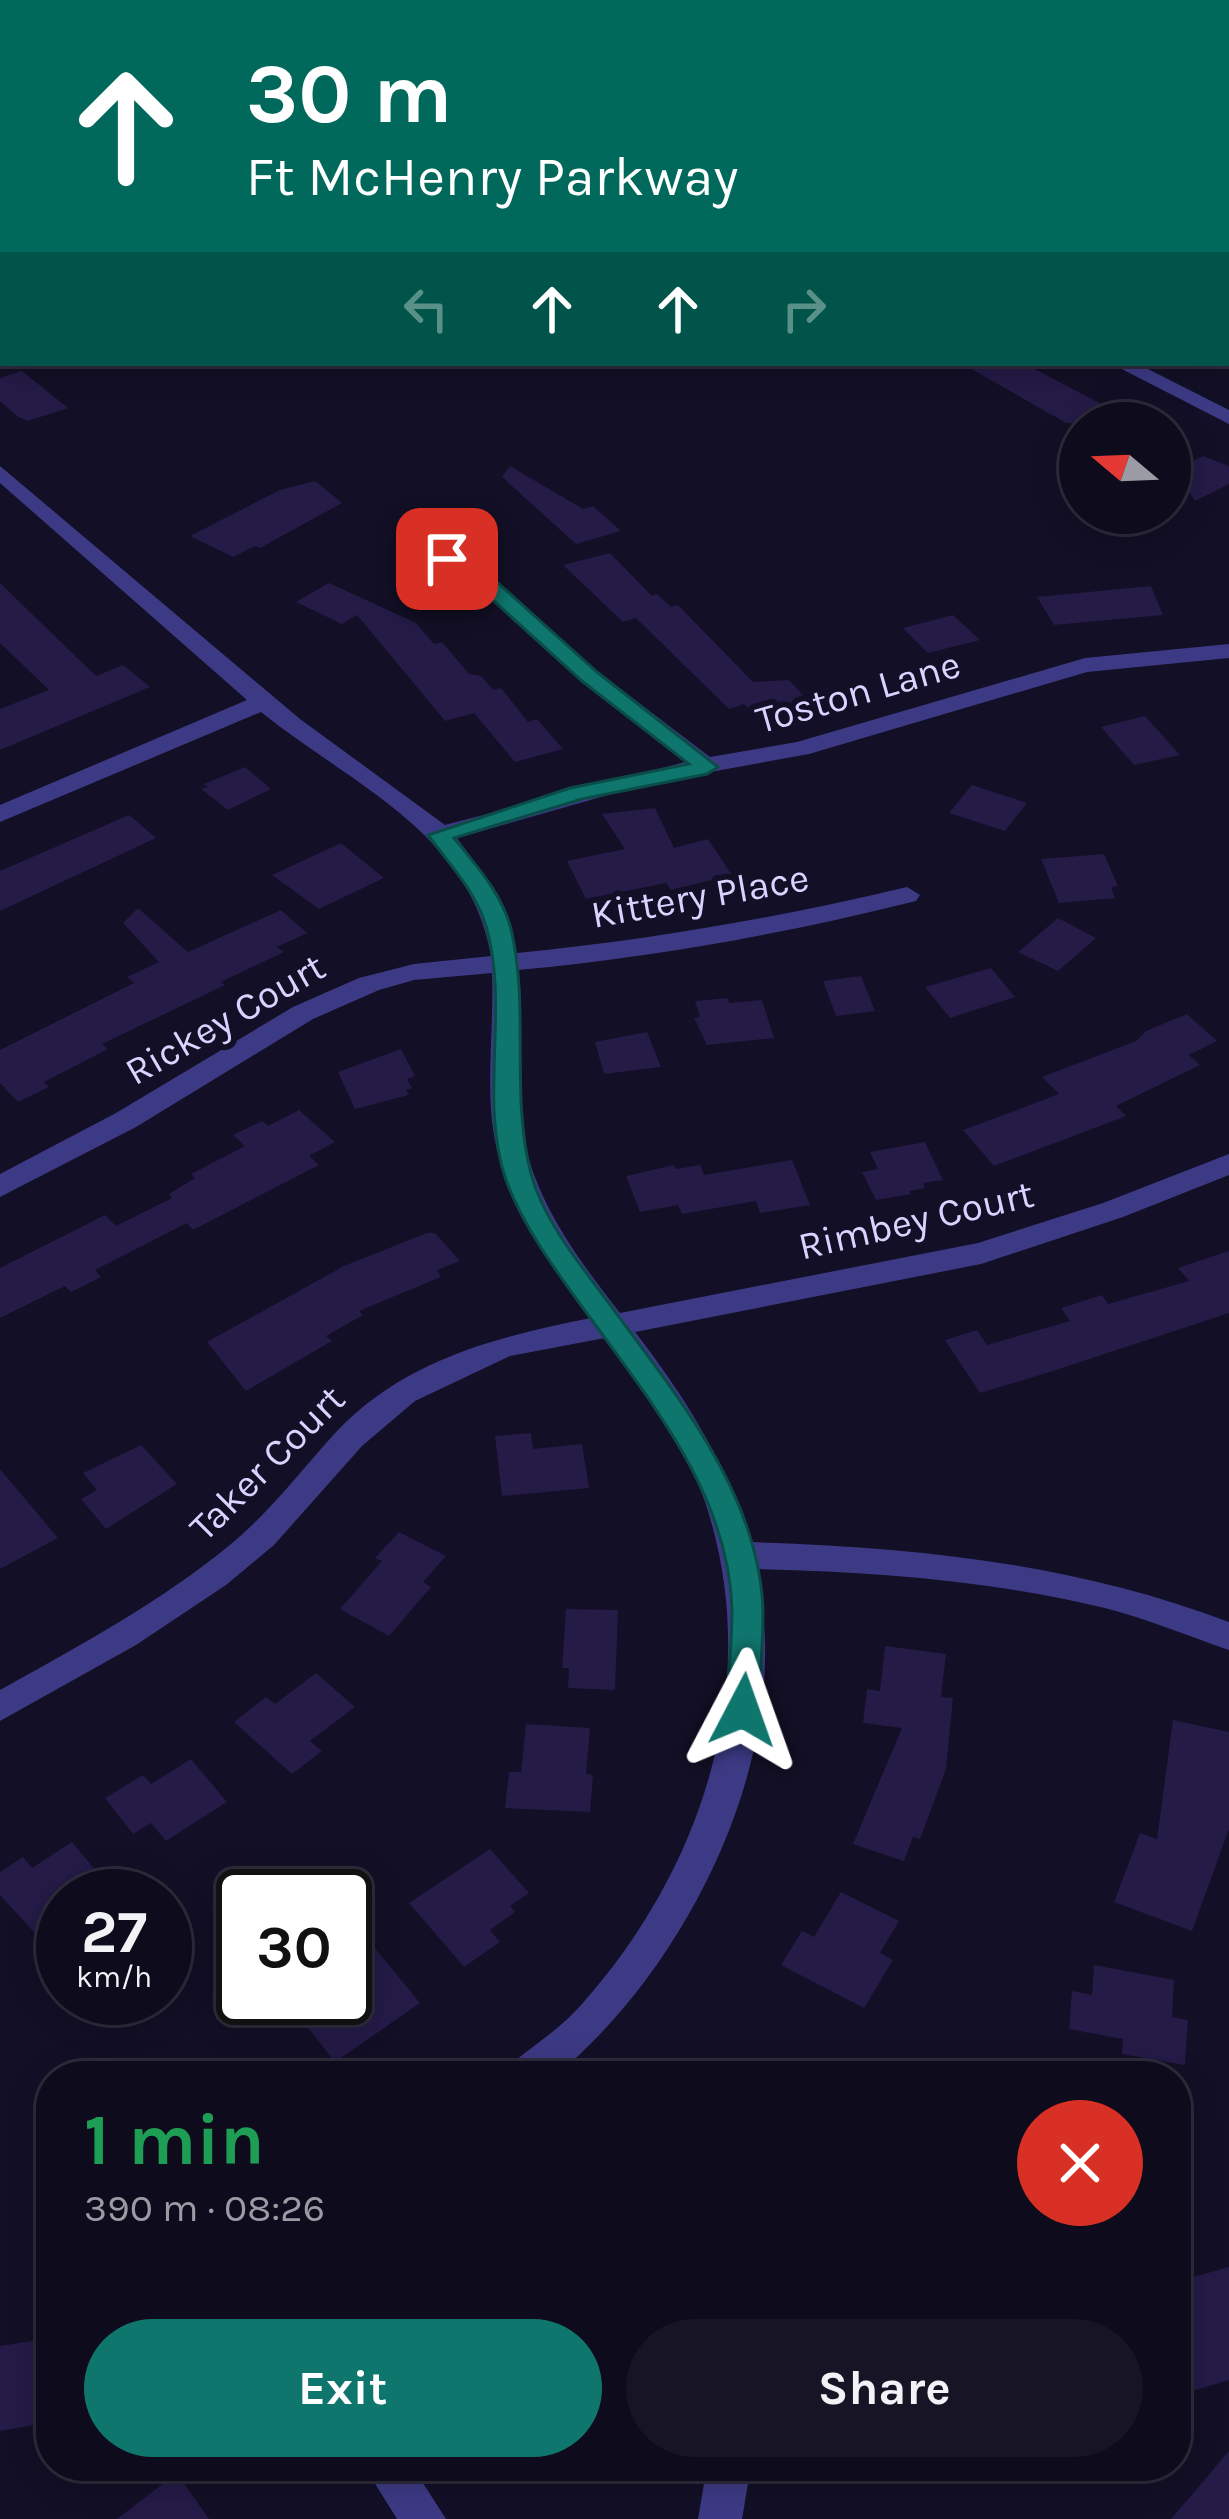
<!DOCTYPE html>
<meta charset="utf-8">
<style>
:root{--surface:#0e0b1c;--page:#171425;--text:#f1f3f6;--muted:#9b9ba3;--line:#2e2b3b;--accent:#0f766e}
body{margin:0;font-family:Karla,sans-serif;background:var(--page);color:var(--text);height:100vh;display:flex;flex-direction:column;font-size:45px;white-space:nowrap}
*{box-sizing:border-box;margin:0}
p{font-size:39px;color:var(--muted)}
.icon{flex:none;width:66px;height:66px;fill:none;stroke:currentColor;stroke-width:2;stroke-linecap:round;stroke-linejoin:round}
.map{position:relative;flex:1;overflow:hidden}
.side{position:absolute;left:36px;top:2061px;width:1155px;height:420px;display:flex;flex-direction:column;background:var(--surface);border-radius:48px;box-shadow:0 6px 30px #0003,0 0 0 3px var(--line)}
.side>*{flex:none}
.guide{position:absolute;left:0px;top:0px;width:1230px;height:366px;box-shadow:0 6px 30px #0003,0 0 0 3px var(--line);background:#00695c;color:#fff;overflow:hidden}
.needle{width:78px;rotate:289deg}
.buttons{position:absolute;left:1059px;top:402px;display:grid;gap:24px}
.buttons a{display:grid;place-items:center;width:132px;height:132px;border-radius:50%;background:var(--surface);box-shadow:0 6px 30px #0003,0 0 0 3px var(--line);font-size:60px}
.speed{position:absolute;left:36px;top:1869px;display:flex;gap:24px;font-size:60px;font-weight:700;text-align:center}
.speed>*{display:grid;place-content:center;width:156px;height:156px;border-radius:50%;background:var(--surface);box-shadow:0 6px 30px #0003,0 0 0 3px var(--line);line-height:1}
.speed small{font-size:30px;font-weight:400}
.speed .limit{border:6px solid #111;border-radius:18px;background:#fff;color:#111}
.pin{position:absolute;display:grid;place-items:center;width:102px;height:102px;color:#fff;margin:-51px;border-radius:24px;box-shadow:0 6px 18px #0006}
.me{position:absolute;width:132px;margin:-66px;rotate:4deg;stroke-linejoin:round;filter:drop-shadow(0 0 9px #0008)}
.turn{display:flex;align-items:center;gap:42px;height:252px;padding:0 48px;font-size:54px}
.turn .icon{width:156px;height:156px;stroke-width:2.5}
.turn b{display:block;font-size:84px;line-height:102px}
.lanes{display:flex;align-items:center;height:114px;padding:0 48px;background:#0003;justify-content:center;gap:60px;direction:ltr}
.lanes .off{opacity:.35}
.round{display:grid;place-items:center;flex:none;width:126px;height:126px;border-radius:63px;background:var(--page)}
.headline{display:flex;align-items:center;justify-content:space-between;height:204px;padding:0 48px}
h1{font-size:72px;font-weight:700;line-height:90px;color:#1e9e55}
.action{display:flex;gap:24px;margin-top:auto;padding:24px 48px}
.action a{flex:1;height:138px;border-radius:72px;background:var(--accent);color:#fff;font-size:48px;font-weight:700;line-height:138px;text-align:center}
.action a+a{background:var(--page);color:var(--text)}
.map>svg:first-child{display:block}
.building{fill:#241b47}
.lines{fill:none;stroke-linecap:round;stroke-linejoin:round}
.minor{fill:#3d3a85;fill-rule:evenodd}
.route{fill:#0f766e;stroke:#0a4d48;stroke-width:3}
.labels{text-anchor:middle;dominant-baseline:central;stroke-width:12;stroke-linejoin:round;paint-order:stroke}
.street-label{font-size:39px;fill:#d9d4ff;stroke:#130f26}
</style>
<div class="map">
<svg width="1229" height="2519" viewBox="0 0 1229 2519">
<rect width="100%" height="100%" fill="#130f26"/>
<path class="building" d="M961,363H1023L1138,423H1066Z
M22,371L68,408L28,421L18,417L0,401V378Z
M1203,456L1229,466V484L1195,501L1175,470Z
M510,466L583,509L593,506L621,531L576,544L502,477Z
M315,481L342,503L260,548L255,546L233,557L190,536L280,490Z
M610,553L652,596L657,594L671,607L678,605L753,682L789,680L813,706L760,721L744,704L729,709L636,618L623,622L563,565Z
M0,583L96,676L123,665L150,687L0,750V709L49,690L0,643Z
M329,583L416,623L434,644L442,642L469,674L481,676L493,690L501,688L528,722L537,719L563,749L515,762L474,713L445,721L357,615L342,624L296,602Z
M1151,586L1163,615L1054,625L1037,597Z
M953,615L980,640L928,653L903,628Z
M1145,716L1180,755L1134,765L1101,727Z
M245,767L271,789L228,810L201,789L208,787L204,784Z
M972,785L1027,803L1005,831L949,813Z
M655,808L674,848L708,839L732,875L671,890L666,883L586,899L567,861L625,849L602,814Z
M129,815L156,838L0,911V871Z
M341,843L384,878L319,909L272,875Z
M1104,854L1118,886L1111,887L1115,898L1059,903L1041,859Z
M138,908L188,952L281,910L307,933L277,947L284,952L221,982L225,985L102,1044L108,1049L44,1082L49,1087L18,1102L0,1083V1050L134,983L127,977L159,962L123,923Z
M1058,918L1096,938L1058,971L1018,952Z
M991,968L1015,997L950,1018L925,987Z
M861,976L875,1011L836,1016L823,981Z
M728,998L729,1003L762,1000L774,1038L707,1045L694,1018L700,1017L695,1001Z
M1187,1014L1217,1041L1189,1055L1200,1065L1116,1106L1126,1116L994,1166L963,1130L1059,1094L1042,1077L1136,1041L1146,1031Z
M647,1032L661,1067L604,1074L595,1042Z
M401,1049L415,1076L407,1079L412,1088L406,1090L409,1095L355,1109L338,1072Z
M299,1110L335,1142L309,1156L319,1165L193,1230L187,1223L95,1270L101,1277L71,1292L65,1286L0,1318V1268L105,1215L116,1226L172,1198L169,1194L195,1178L191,1174L245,1146L233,1135L262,1121L268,1126Z
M925,1142L943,1180L923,1183L925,1188L909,1191L911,1194L876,1200L862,1172L878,1169L870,1152Z
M792,1160L810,1205L760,1213L756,1201L682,1214L678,1205L640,1212L626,1176L674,1165L676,1169L700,1165L704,1175Z
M427,1233H435L460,1261L437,1270L441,1277L359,1311L363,1315L326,1336L332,1341L246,1391L207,1342L344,1266Z
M1229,1251V1313L1053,1371L980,1393L945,1340L977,1330L987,1345L1070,1321L1061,1308L1102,1295L1108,1304L1189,1281L1178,1268Z
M531,1433L533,1449L582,1444L589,1488L502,1496L495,1436Z
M141,1445L177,1484L106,1529L81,1499L97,1490L83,1473Z
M0,1469L58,1538L0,1569Z
M399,1532L446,1556L423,1582L431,1587L389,1636L340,1609L382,1561L375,1558Z
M566,1609L618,1610L615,1690L568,1688L569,1668H562Z
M885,1646L946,1654L941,1697L953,1698L946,1769L920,1839L913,1837L904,1861L853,1844L902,1728L863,1723L867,1689L880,1691Z
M316,1673L355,1707L310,1741L322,1751L292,1774L234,1722L266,1697L275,1704Z
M1173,1720L1229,1732V1829L1192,1931L1114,1902L1140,1833L1157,1839Z
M526,1724L590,1728L586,1774L593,1775L590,1812L505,1808L509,1772H521Z
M191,1759L227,1802L166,1841L151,1823L133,1834L105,1798L143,1775L151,1784Z
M72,1842L117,1896H63V1964L0,1895V1872L23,1857L32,1868Z
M490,1849L529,1893L510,1906L515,1912L490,1930L500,1942L464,1967L409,1903Z
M841,1892L899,1921L880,1953L893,1960L864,2008L781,1965L802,1931L814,1937Z
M373,1946L420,2003L335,2062L284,1998H345V1965Z
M1094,1965L1174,1980L1172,2017L1188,2020L1185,2065L1122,2054L1123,2039L1069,2029L1072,1991L1092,1995Z
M1229,2267V2380L1192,2391L1176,2352V2306L1188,2303L1179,2281Z
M51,2338V2422L0,2431V2346Z
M1229,2451V2519H1171Z
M177,2473L209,2519H117Z"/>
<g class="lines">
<path class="minor" d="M550,0H566V3H550Z
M830,0H846V3H830Z
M1163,0H1182L1184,3H1165Z
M1227,31L1229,32V42L1227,41Z
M3,56V66L0,67V57Z
M2,262H3V274L0,273Z
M1110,363H1136L1229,410V424Z
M0,466L300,719L445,825L685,762L581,681L473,584L405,544L402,539L413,532L489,574L597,671L710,757L797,742L1085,658L1229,644V658L1087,672L809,754L650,783L457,838L499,896L517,953C650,940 777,918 907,887L920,895L916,901C784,934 654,957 518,970C522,1019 516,1069 521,1118C528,1193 575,1255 620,1313L978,1243L1103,1203L1229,1154V1175L1123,1217L981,1264L635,1332C685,1397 727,1462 748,1542C914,1547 1073,1563 1229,1622V1650C1188,1636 1148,1619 1105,1608C990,1580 873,1572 755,1569C800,1744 689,1967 555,2076H507L512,2063C536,2044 562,2027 582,2004C703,1868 765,1680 705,1502C684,1441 644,1388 605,1338L510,1356L415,1401L362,1446L274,1545L226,1585L136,1645L0,1721V1690C79,1646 161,1602 231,1544C271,1511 302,1469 337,1431C406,1359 496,1337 591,1318C547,1260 500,1196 492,1121C487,1072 494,1022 492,973L414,980L379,990L313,1019L136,1127L0,1197V1174L116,1113L293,1007L359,978L414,964L491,956C470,832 350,784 261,712L0,822V805L247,700L0,483Z
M364,2466H412L446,2519H397Z
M707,2466H751L742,2519H698Z"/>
</g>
<path class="route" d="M447,553L488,574L597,672L718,767L707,774L582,799L454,838C476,865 502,894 511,929C530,1009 510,1094 531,1174C545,1225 586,1271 616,1313C680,1399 759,1497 763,1610C763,1643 760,1677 759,1710L754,1719L743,1723L732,1719L727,1710C728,1677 732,1643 732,1610C729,1497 654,1406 591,1319C560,1276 525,1231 506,1180C478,1099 510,1008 486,926C475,890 449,864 428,835L570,788L689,764L582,681L474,583L440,563L437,559Z"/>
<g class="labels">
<g class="street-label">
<text transform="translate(858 692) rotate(-16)">Toston Lane</text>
<text transform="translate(700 896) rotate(-10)">Kittery Place</text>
<text transform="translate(225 1019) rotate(-30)">Rickey Court</text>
<text transform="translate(916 1220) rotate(-13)">Rimbey Court</text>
<text transform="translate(267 1463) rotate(-45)">Taker Court</text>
</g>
</g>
</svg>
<div class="buttons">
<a><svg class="needle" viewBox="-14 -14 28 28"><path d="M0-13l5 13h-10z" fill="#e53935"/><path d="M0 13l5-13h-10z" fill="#9b9ba3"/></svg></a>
</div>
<div class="speed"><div>27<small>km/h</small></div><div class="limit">30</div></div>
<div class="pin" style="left:447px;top:559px;background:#d93025"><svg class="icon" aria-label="arrive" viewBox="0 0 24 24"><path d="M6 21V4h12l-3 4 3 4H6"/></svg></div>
<svg class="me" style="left:743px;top:1710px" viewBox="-20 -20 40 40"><path d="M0-17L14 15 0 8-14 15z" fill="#0f766e" stroke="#fff" stroke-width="4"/></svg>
<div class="guide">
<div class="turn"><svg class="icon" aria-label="ahead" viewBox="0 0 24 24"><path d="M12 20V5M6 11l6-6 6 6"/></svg><div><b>30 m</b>Ft McHenry Parkway</div></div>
<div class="lanes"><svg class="icon off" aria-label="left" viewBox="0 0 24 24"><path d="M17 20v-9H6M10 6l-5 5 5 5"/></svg><svg class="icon" aria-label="ahead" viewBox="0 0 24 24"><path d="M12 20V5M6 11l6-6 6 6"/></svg><svg class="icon" aria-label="ahead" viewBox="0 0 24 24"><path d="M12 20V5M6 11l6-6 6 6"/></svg><svg class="icon off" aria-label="right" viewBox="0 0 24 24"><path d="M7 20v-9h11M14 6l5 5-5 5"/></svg></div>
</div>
<section class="side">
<div class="headline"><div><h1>1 min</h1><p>390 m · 08:26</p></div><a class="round" style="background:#d93025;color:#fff"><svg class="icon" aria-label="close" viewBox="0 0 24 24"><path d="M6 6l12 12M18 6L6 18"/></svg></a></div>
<div class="action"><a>Exit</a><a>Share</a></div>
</section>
</div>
